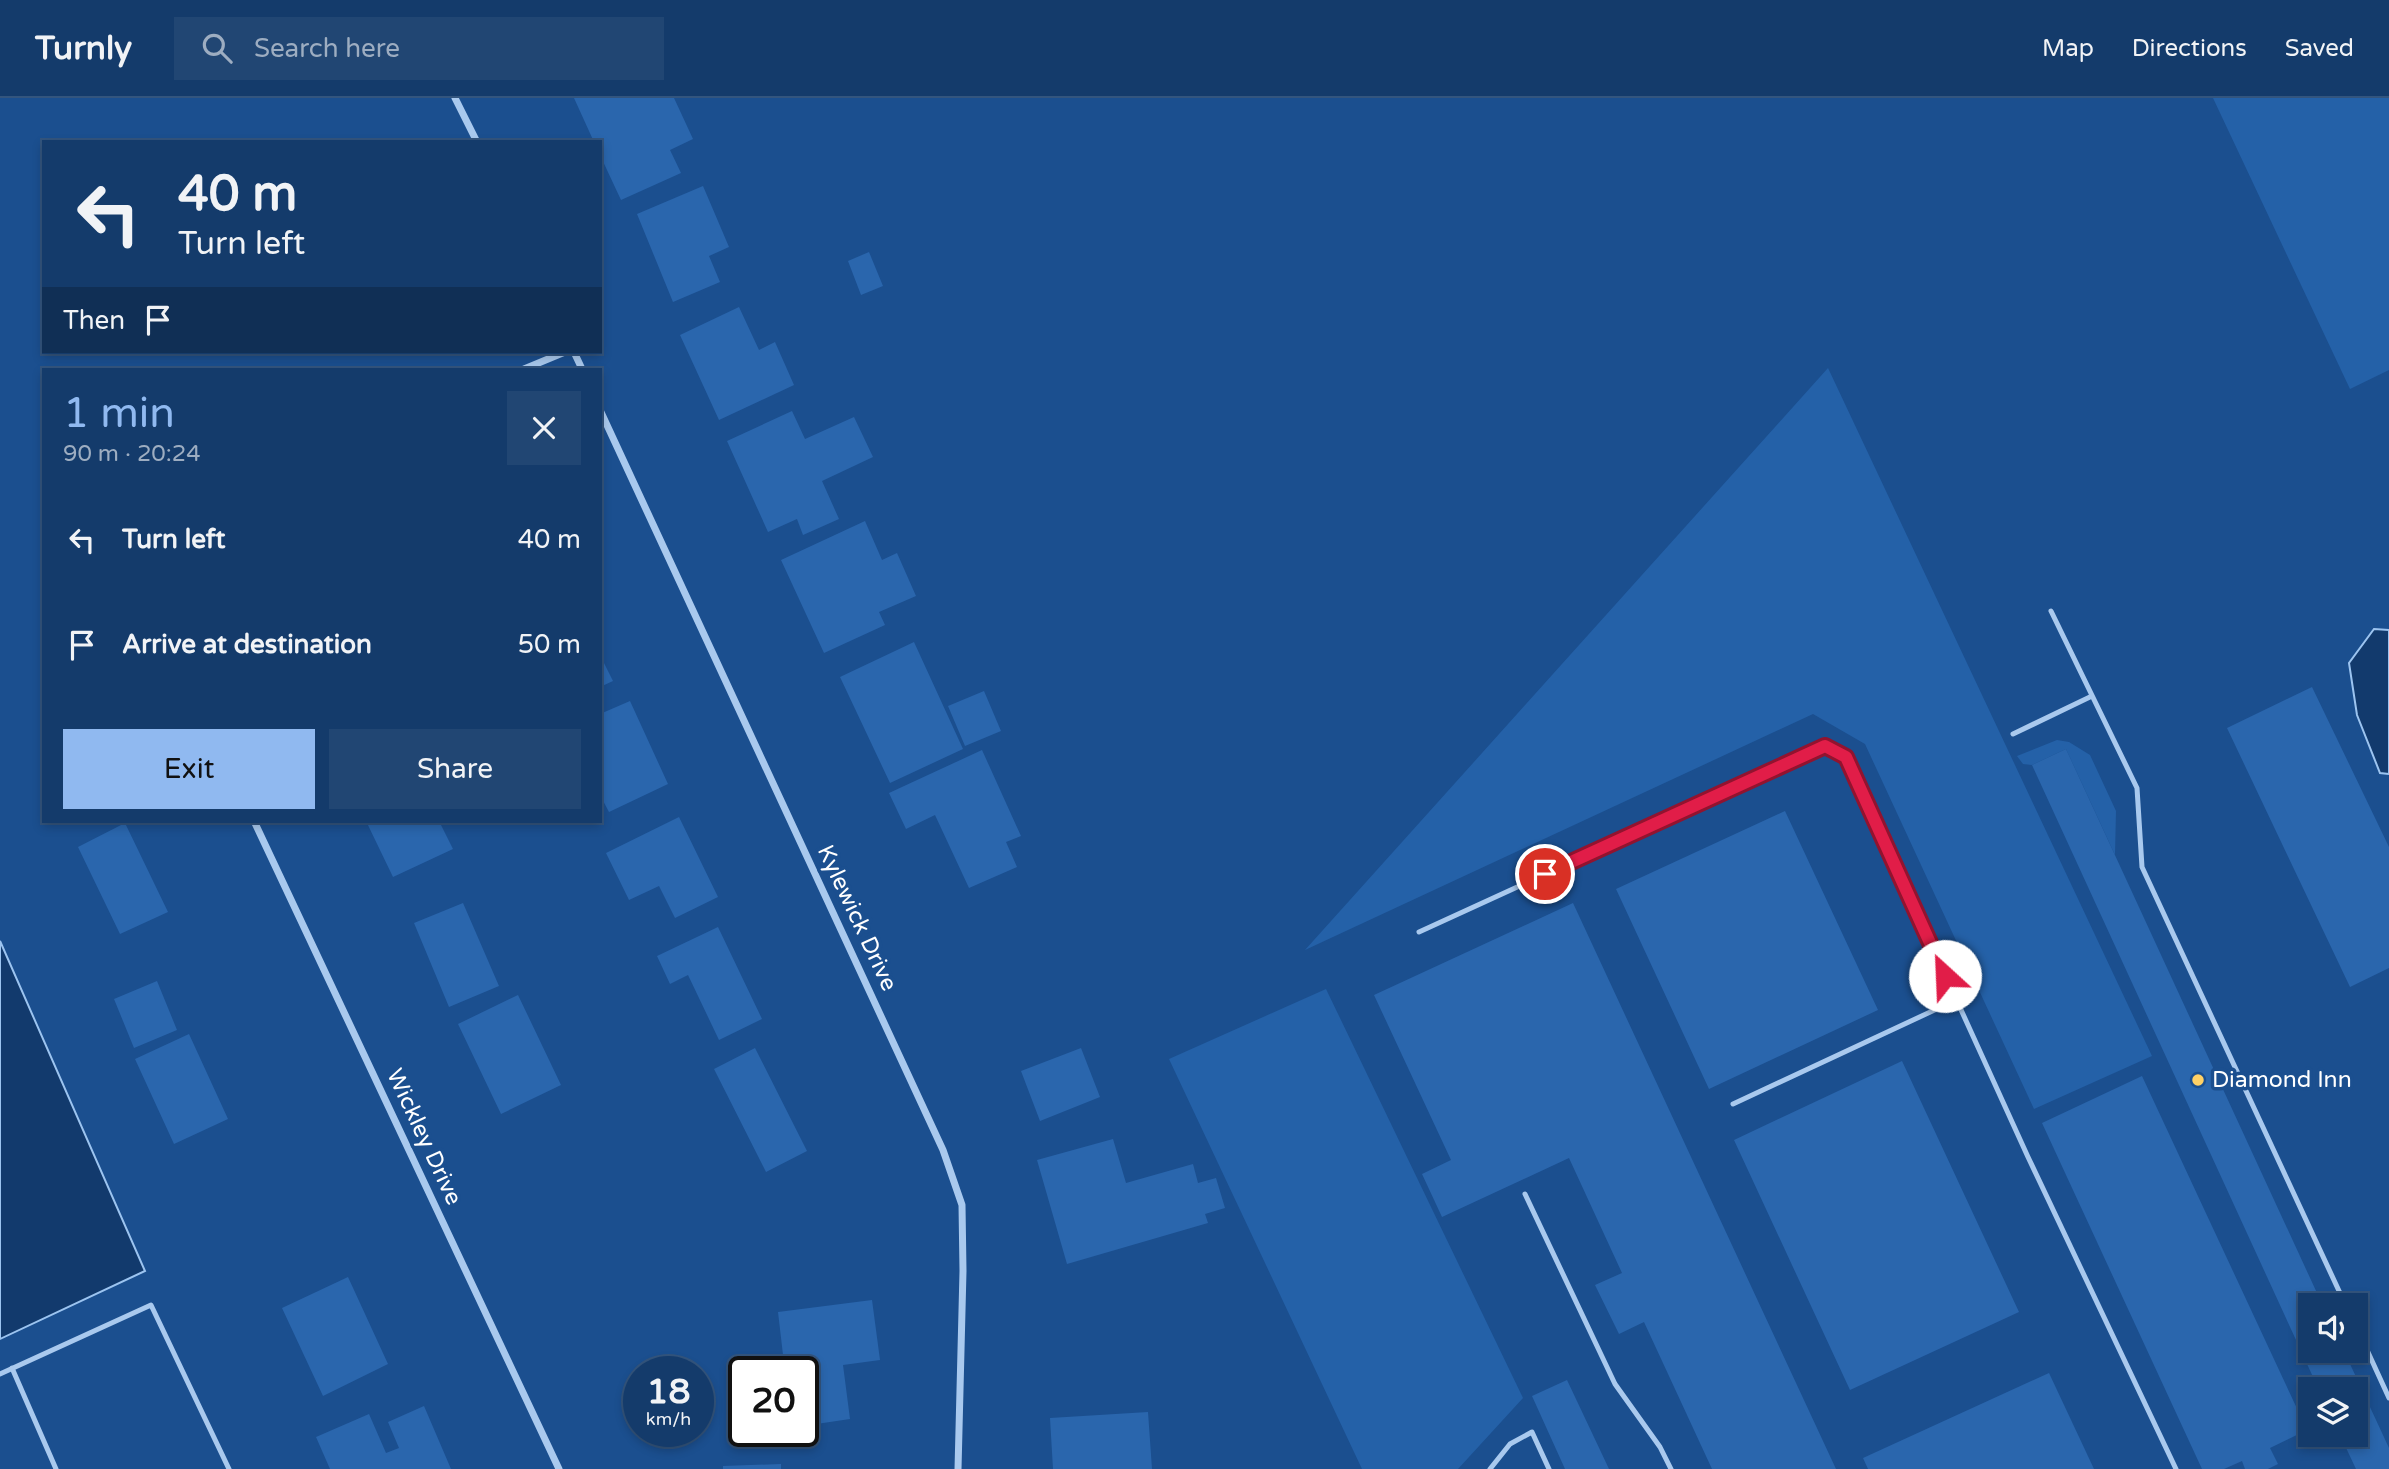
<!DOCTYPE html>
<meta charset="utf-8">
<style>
:root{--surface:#143b6b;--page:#214673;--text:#f1f3f6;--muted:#9dadc1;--line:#33557e;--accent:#90b9f0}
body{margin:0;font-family:"Varela Round",sans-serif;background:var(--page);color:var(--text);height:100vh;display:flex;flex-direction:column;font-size:26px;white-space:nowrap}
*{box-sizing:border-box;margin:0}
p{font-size:23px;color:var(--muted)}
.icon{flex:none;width:38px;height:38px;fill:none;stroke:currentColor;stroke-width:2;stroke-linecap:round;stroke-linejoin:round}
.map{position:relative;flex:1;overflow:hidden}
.sheet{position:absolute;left:42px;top:270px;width:560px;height:455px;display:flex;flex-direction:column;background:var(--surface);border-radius:0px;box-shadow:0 4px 10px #0003,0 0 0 2px var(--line)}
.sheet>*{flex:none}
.hud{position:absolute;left:42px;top:42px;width:560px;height:214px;border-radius:0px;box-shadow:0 4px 10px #0003,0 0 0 2px var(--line);background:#143b6b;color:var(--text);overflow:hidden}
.tools{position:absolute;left:2298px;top:1195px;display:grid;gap:14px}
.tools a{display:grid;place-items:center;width:70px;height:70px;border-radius:0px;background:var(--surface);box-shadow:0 4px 10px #0003,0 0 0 2px var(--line);font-size:35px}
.speed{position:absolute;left:623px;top:1258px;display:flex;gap:14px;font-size:35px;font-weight:700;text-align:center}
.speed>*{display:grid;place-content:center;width:91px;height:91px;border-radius:50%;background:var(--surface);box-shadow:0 4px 10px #0003,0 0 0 2px var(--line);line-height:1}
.speed small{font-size:18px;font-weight:400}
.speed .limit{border:4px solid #111;border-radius:10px;background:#fff;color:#111}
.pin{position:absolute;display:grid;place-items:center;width:60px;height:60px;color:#fff;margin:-30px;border:4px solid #fff;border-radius:50%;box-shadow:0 2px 7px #0007}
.me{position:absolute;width:77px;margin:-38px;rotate:335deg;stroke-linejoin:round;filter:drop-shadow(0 0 5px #0008)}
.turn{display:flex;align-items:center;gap:24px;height:147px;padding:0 21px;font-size:32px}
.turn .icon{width:91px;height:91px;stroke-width:2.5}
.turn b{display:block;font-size:49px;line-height:60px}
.then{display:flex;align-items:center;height:66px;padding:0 21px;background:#0003;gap:14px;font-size:26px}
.round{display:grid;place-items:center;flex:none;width:74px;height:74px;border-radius:0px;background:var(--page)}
.overview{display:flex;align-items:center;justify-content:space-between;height:119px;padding:0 21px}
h1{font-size:42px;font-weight:600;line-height:52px;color:var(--accent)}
.button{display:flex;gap:14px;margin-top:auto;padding:14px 21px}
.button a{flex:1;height:80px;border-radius:0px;background:var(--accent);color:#111;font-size:28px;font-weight:600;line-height:80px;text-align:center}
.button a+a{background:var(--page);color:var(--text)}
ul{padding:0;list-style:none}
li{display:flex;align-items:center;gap:21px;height:105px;padding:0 21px}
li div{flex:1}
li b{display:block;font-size:26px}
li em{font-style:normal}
header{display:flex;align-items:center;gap:42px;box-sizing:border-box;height:98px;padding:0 35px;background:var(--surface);border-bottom:2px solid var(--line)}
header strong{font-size:33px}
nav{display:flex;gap:38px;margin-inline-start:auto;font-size:24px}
.search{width:490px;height:63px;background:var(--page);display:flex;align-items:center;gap:18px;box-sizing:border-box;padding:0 24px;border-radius:0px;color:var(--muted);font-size:26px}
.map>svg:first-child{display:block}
.green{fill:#2461a8}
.water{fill:#123a6d;stroke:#9cc4f0;stroke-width:2}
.building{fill:#2a66ad}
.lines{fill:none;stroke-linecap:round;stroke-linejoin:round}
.lane{stroke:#a9c9ee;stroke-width:5}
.street{stroke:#a9c9ee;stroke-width:7}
.route-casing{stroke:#92132f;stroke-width:18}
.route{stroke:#e11d48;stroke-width:12}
.poi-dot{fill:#ffd166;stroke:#1b4f8f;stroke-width:2.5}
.labels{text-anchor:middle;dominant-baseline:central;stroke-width:7;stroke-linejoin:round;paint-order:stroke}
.street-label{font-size:23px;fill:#fff;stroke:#1b4f8f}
.poi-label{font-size:23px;fill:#fff;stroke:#1b4f8f;text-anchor:start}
</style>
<header>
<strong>Turnly</strong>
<div class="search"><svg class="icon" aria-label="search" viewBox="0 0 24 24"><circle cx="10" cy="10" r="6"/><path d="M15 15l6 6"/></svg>Search here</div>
<nav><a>Map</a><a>Directions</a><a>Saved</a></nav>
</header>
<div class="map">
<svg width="2389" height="1371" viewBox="0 0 2389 1371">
<rect width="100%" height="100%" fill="#1b4f8f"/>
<path class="green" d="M2213,0H2389V272L2350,291Z
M1828,270L2152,958L2034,1011L1865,646L1813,616L1305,852Z
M2057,642L2069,644L2090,657L2116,713L2115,757L2066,651L2032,667L2023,666L2017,658Z
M1326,891L1523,1300L1458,1371H1362L1169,961Z"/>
<path class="water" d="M2374,531L2389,532V676L2380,675L2357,617L2349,565Z
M0,843L145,1173L0,1241Z"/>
<path class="building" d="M574,0H674L693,41L670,52L681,75L621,102L600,57V44H594Z
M703,88L729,149L709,158L720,184L673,204L637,116Z
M869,154L883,188L861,197L848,163Z
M739,209L759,252L775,244L794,287L719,322L680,237Z
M792,313L805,341L854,319L873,359L822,383L839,421L803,437L797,421L768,434L727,343Z
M865,423L882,462L897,455L916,498L879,514L885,527L824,555L781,462Z
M914,544L963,651L890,685L840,579Z
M600,557L613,583L600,589Z
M2312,589L2389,749V870L2350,889L2227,630Z
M984,593L1001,633L965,648L948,608Z
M630,603L668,686L609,714L600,697V616Z
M2066,651L2323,1208H2310V1253H2344L2389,1350V1371H2356L2340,1337H2356V1292H2319L2032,667Z
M982,652L1021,738L1006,744L1017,769L969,790L935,717L906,731L889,695Z
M1785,713L1878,912L1709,991L1616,791Z
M679,719L718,799L675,820L659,788L629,802L606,755Z
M366,723H439L453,751L393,779Z
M125,725L168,814L120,836L78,749Z
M463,805L499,888L449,909L414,825Z
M1573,805L1836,1371H1712L1644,1224L1619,1236L1595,1187L1622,1175L1569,1060L1442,1119L1422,1076L1451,1062L1374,897Z
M718,829L762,921L719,942L688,877L670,886L657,858Z
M157,883L177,932L134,950L114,901Z
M518,897L561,987L501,1016L458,926Z
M189,936L228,1021L174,1046L135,961Z
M755,950L807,1053L766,1074L714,971Z
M1081,950L1100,999L1040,1023L1021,973Z
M1902,963L2019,1214L1850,1292L1734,1042Z
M2142,978L2307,1332L2270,1350L2278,1366L2268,1371H2245L2242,1363L2224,1371H2202L2042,1025Z
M1113,1041L1126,1085L1193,1066L1198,1085L1216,1080L1225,1110L1205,1116L1208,1125L1067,1166L1037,1062Z
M348,1179L388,1266L323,1298L282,1210Z
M872,1202L880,1262L843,1267L850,1321L803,1328V1274H785L778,1214Z
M2049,1275L2094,1371H1868L1863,1360Z
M1567,1282L1609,1371H1565L1532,1298Z
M424,1308L451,1371H330L316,1339L369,1316L386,1355L399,1350L388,1324Z
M1148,1314L1152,1371H1053L1050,1320Z
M781,1366V1371H723V1368Z"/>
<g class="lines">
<path class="lane" d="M2051,513L2137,690L2142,769L2346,1208
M2013,636L2092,598
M1419,834L1825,648L1846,659L2028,1059L2176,1371
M1733,1006L1956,902
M1525,1096L1615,1286L1660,1349L1671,1371
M2356,1228L2389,1300
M12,1270L56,1371
M0,1276L151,1207L229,1371
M1490,1371L1510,1346L1532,1334L1549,1371"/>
<path class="street" d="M455,0L477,44
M574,254L582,271
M524,271L565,254
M600,312L943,1052L962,1107L963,1173L958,1371
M254,723L559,1371"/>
</g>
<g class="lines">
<defs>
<path id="route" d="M1545,776L1825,648L1846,659L1945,878"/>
</defs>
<use href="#route" class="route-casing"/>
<use href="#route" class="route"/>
</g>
<circle class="poi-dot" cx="2198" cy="982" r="7"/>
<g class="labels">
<g class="street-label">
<text transform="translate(857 820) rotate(65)">Kylewick Drive</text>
<text transform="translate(424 1039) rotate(65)">Wickley Drive</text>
</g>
<g class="poi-label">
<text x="2212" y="982">Diamond Inn</text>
</g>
</g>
</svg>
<div class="tools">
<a><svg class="icon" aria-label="sound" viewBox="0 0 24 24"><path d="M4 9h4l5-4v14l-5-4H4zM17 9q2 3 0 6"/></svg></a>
<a><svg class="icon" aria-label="layers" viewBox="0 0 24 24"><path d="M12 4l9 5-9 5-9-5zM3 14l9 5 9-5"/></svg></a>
</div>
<div class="speed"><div>18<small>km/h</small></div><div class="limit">20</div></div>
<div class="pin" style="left:1545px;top:776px;background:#d93025"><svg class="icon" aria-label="arrive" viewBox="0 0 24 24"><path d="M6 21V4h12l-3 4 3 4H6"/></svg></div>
<svg class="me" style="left:1945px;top:878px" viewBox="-20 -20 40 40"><circle r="19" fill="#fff"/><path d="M0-13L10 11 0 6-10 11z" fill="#e11d48"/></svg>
<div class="hud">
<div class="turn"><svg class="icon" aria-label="left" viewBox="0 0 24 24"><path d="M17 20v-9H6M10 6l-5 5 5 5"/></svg><div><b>40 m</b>Turn left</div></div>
<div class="then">Then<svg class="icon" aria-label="arrive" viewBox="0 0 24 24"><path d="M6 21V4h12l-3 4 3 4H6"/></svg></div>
</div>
<section class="sheet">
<div class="overview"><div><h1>1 min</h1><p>90 m · 20:24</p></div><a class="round"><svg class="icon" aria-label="close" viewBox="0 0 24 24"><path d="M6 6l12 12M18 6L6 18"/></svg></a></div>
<ul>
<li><svg class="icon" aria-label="left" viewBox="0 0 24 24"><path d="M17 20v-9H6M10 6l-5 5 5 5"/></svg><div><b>Turn left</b></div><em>40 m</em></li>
<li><svg class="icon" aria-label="arrive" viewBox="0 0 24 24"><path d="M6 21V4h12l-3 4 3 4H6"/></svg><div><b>Arrive at destination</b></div><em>50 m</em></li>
</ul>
<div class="button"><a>Exit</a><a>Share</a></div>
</section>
</div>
